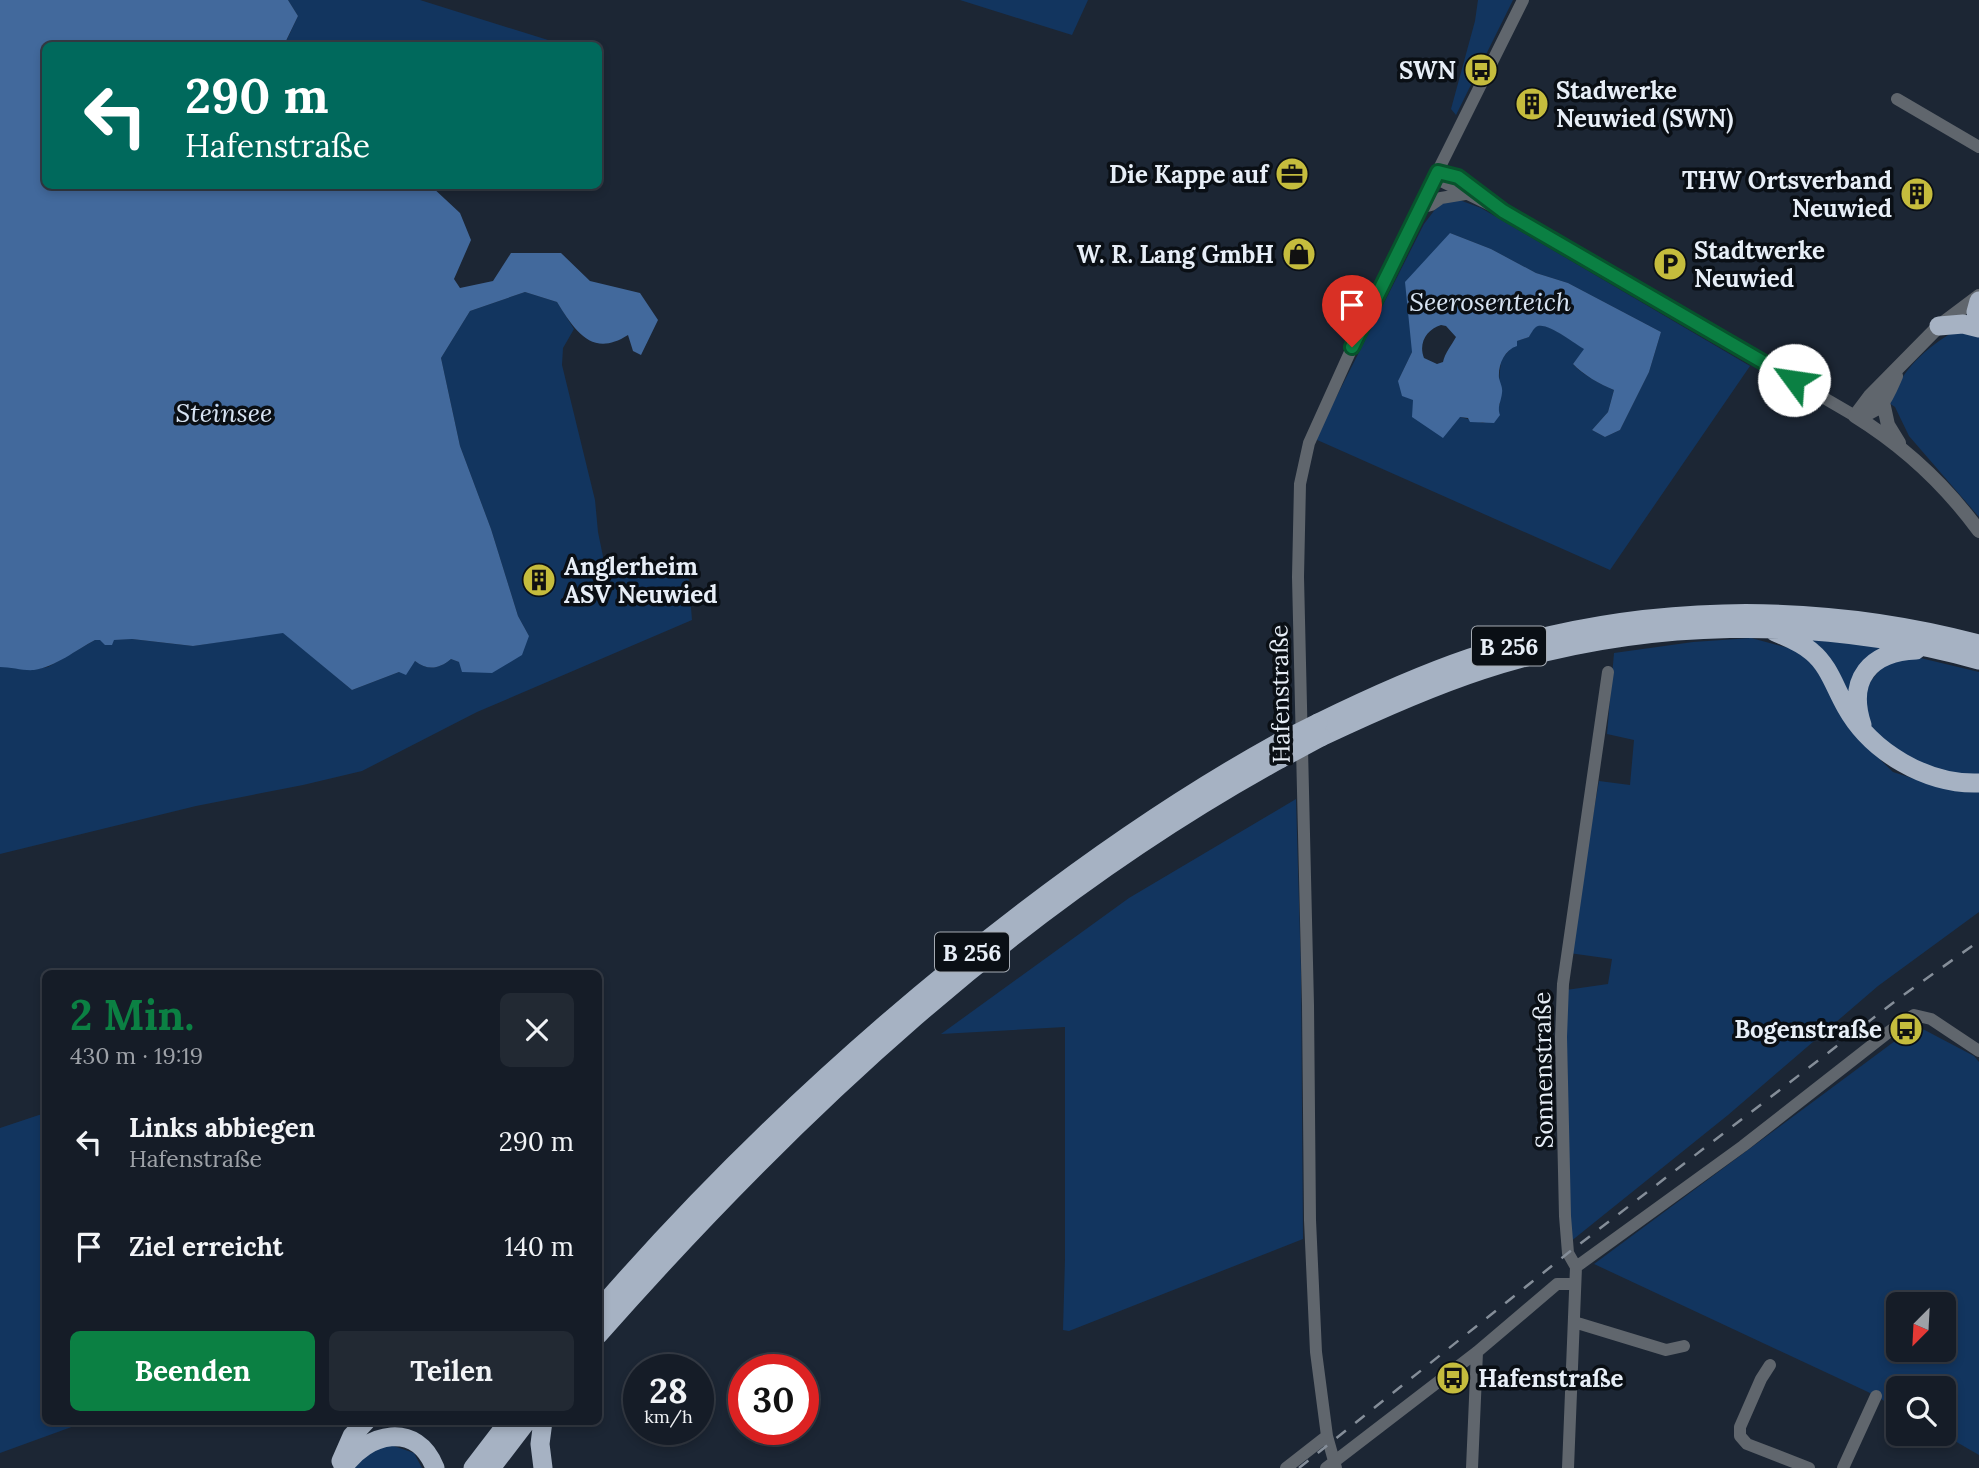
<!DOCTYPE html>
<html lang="de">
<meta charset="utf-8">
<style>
:root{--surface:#151c27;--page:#222933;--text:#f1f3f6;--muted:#9da1a7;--line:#343a44;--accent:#0b8043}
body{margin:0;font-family:Lora,serif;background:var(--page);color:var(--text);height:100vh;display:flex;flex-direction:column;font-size:26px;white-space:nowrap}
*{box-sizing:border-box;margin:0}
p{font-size:23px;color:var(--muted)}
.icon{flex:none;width:38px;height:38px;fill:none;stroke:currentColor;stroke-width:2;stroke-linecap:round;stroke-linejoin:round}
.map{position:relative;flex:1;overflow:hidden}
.drawer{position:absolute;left:42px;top:970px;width:560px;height:455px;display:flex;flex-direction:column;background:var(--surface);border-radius:10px;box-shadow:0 4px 10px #0003,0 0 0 2px var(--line)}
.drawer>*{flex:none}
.top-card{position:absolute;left:42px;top:42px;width:560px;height:147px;border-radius:10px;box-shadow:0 4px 10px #0003,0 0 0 2px var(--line);background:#00695c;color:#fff;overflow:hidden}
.needle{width:46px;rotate:204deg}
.buttons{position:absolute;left:1886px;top:1292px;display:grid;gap:14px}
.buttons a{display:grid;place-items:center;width:70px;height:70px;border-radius:10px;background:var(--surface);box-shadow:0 4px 10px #0003,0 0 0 2px var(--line);font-size:35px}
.speed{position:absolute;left:623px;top:1354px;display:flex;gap:14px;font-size:35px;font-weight:700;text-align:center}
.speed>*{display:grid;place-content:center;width:91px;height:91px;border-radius:50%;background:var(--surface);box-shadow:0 4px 10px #0003,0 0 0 2px var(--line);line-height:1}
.speed small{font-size:18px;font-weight:400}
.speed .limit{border:10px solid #d22;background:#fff;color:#111}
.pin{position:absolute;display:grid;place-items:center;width:60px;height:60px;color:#fff;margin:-72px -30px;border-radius:50% 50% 50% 0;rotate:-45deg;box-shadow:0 0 7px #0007}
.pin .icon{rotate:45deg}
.me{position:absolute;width:77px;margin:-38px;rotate:301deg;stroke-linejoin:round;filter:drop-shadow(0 0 5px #0008)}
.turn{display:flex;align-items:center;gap:24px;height:147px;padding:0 28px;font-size:32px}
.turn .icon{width:91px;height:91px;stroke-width:2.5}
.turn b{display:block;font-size:49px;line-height:60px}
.round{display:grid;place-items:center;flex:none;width:74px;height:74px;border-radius:10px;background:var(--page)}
.summary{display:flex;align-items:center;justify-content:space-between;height:119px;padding:0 28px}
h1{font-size:42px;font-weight:700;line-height:52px;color:var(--accent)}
.cta{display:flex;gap:14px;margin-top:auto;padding:14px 28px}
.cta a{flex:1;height:80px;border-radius:10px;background:var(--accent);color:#fff;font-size:28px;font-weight:700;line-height:80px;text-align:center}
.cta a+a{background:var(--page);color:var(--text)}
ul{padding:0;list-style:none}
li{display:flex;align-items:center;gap:21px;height:105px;padding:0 28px}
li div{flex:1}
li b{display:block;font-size:26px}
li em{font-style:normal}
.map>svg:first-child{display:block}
.green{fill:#12355f;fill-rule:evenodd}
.water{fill:#42699c;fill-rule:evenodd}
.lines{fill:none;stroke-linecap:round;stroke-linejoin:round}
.minor{stroke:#60666d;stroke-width:12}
.tertiary{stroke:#60666d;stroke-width:14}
.trunk{stroke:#a6b2c3;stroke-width:19}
.rail{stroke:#858e99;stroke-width:2.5;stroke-dasharray:12 12;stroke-linecap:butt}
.trunk-bridge{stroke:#a6b2c3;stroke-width:19}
.route-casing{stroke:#07532c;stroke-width:18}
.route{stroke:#0b8043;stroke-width:12}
.labels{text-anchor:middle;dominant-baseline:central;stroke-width:7;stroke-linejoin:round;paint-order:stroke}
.shield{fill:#0a0f15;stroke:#a5abb3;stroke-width:2}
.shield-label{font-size:23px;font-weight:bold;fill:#e7eef7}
.poi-label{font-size:24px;font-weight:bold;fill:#e7eef7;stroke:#0a0f15;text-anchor:end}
.street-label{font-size:24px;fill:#e7eef7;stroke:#0a0f15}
.water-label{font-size:26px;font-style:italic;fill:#d7e3f2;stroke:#0a0f15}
</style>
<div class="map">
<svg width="1979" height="1468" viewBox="0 0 1979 1468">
<rect width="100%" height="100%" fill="#1c2634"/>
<path class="green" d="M288,0H420L564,45L284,46L298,16Z
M960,0H1088L1072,35Z
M1478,0H1513L1456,115L1451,109L1475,21Z
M1446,195L1481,208L1750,366L1610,570L1315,439L1424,224ZM1450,233L1491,249L1536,273L1568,283L1661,332L1649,372L1620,430L1605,437L1592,430L1608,412L1614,390C1602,385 1581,374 1573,364L1585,349C1576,344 1544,319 1535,327C1532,329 1531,333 1529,337L1517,341L1501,360L1499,381L1500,404L1489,421L1483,423L1460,417L1398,381L1412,352Z
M525,292L557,302L574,329L563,348L562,365L595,500L598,532L607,576L649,568L688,571L692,620L477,712L362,771L303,785L196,806L0,854V667H17L30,670L48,667L95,640L132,639L193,646L283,632L352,690L399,672L415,661C428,671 439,669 451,659L459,662L529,636L518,616L491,529L460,446L441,358L470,311Z
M1956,330L1979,332V517L1909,436L1895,407L1889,403C1902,369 1926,348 1956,330Z
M1797,637L1893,648L1854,701Z
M1751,638L1800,651L1826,680L1863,743L1893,772L1918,780L1979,792V912L1878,986L1728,1115L1570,1242L1566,990L1608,984L1612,959L1569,953L1599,781L1630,785L1634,740L1607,734L1614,653L1693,642Z
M1912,656L1979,672V777H1965L1907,759L1869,726L1863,691L1888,659Z
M1296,799L1301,973L1303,1239L1069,1331L1063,1330L1065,1259V1027L941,1034L1129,898Z
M1919,1027L1974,1056L1979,1062V1455L1941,1433H1944V1388H1899V1409L1868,1392L1594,1264L1899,1038ZM1899,1304H1944V1349H1899Z
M45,1113L46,1421H88L0,1453V1128Z
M388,1444L414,1453L422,1468H349L368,1448Z"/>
<path class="water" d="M0,0H288L298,16L284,45L46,46V186H431L460,213L471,240L454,279L460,288L493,281L511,253H561L590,281L640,293L658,320L641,355L633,351L628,335C592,358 575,331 557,302L525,292L470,311L441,358L460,446L491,529L518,616L529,636L522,655L492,673L462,672L459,662L451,659C439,669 428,671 415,661L406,675L399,672L352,690L283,633L193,646L132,639L114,640L112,645H105L100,640H95C76,650 55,667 34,670C24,671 11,667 0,667Z
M1450,233L1491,249L1536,273L1568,283L1661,332L1649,372L1620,430L1605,437L1592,430L1608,412L1614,390C1601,385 1582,374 1573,364L1584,349C1575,344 1545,320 1536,327C1534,328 1530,335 1529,337L1517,341V346C1504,350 1498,365 1499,378C1500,383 1503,387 1502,393C1501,402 1497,407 1500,415L1494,423L1470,422L1468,418L1460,417L1443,438L1412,417L1413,400L1402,396L1398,381L1412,352L1405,282ZM1441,325L1446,326L1456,337C1451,346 1445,353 1443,362L1437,364L1424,358C1418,343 1427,329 1441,325Z"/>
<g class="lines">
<path class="minor" d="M1897,99L1979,147
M1438,172L1458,177L1486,198
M1435,178L1503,211L1855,416
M1420,208L1431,205L1441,198L1465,194
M1576,1267L1743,1146L1890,1031L1914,1015L1931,1019L1979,1051
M1574,1322L1666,1350L1684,1346
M1770,1365L1761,1379L1740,1427V1436L1747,1444L1809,1468
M1286,1468L1327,1436
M1326,1468L1477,1352L1557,1284H1574
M1336,1468L1327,1436L1316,1352L1310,1220L1308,1005L1298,577L1300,484L1309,443L1374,299L1523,0
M1472,1468L1477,1352
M1568,1468L1576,1267L1568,1253L1565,1216L1561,1037L1563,984L1608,672
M1843,1468L1876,1396"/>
<path class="tertiary" d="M1883,402L1888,425L1899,443
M1855,416L1870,396L1939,326L1979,296
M1855,416C1905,447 1944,483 1979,531
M1855,416C1882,413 1886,399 1896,376"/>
<path class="trunk" d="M1979,301L1976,312L1979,321
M1939,326L1963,324L1979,328
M1775,632C1787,637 1802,643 1812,652C1829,666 1835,688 1846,707C1871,752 1927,785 1979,783
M1318,723C1367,699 1417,676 1470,658C1634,603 1812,600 1979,644
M1862,725C1847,679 1870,652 1916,650
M1321,737C1374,712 1427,688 1482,670C1642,618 1817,615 1979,660
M598,1311C707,1185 827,1070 956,965C1057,883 1164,806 1278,743
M598,1335C795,1112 1018,903 1280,759
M341,1461L352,1436L366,1421
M343,1468C367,1432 417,1421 435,1468
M473,1468L509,1421
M491,1468L527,1421
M543,1468L540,1444L543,1421"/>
<path class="rail" d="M1299,1468L1568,1253L1898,999L1979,941"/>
<path class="trunk-bridge" d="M1278,743L1318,723
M1280,759L1321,737"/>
</g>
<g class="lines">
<defs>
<path id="route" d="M1352,347L1438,172L1458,177L1503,211L1794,380"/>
</defs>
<use href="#route" class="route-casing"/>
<use href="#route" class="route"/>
</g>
<defs>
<symbol id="bus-disc" viewBox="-11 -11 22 22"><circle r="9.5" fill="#c5bc3d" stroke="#0a0f15"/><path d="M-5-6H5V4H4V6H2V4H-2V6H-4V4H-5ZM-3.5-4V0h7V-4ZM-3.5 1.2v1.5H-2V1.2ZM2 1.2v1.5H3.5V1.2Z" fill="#111"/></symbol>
<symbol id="building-disc" viewBox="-11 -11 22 22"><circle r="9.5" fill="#c5bc3d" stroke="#0a0f15"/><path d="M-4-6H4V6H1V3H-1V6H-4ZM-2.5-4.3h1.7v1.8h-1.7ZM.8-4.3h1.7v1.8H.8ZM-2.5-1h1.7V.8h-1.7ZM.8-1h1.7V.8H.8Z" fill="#111"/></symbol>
<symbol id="office-disc" viewBox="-11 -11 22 22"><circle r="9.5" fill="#c5bc3d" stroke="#0a0f15"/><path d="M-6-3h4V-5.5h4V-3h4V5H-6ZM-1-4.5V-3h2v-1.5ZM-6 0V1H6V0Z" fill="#111"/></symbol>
<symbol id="shop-disc" viewBox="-11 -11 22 22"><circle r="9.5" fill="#c5bc3d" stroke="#0a0f15"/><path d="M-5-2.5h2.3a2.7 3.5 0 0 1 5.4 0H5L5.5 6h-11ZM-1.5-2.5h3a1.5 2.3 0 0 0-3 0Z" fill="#111"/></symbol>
<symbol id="parking-disc" viewBox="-11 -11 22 22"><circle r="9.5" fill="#c5bc3d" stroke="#0a0f15"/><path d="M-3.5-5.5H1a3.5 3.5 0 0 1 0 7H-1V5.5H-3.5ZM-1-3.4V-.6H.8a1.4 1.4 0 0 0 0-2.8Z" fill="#111"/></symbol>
</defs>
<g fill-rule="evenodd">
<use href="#bus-disc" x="1462" y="51" width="38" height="38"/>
<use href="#building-disc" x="1513" y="85" width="38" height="38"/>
<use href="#office-disc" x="1273" y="155" width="38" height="38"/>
<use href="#building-disc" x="1898" y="175" width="38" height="38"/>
<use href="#shop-disc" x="1280" y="235" width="38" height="38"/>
<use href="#parking-disc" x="1651" y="245" width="38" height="38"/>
<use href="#building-disc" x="520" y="561" width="38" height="38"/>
<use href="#bus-disc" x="1887" y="1010" width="38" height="38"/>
<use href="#bus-disc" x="1434" y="1359" width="38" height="38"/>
</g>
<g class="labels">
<g class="shield">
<rect x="1472" y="626.5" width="74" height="39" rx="5"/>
<rect x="935" y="932.5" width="74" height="39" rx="5"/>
</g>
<g class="shield-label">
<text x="1509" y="646">B 256</text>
<text x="972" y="952">B 256</text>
</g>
<g class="poi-label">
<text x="1456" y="70">SWN</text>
<text x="1556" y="90" text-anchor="start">Stadwerke<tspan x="1556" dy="28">Neuwied (SWN)</tspan></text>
<text x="1268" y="174">Die Kappe auf</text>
<text x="1892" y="180">THW Ortsverband<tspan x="1892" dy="28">Neuwied</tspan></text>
<text x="1694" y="250" text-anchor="start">Stadtwerke<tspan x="1694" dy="28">Neuwied</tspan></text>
<text x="1274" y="254">W. R. Lang GmbH</text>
<text x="564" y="566" text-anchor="start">Anglerheim<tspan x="564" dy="28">ASV Neuwied</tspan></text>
<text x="1882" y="1029">Bogenstraße</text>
<text x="1478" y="1378" text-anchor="start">Hafenstraße</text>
</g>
<g class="street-label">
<text transform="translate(1280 694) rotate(-91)">Hafenstraße</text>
<text transform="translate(1543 1070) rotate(-91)">Sonnenstraße</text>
</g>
<g class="water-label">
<text x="1490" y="301">Seerosenteich</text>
<text x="224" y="412">Steinsee</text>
</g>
</g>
</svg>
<div class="buttons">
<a><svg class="needle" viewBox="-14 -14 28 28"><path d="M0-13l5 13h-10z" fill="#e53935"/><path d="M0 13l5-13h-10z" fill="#9da1a7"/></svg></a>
<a><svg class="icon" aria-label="search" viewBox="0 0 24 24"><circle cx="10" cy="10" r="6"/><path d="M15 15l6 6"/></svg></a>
</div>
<div class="speed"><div>28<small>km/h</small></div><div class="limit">30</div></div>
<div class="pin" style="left:1352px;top:347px;background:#d93025"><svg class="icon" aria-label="arrive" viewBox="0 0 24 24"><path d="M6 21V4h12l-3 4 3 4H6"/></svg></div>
<svg class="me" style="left:1794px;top:380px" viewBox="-20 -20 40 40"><circle r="19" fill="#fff"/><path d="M0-13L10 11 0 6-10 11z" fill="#0b8043"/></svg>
<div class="top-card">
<div class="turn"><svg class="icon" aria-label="left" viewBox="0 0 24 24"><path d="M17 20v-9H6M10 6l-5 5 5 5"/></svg><div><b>290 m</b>Hafenstraße</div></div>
</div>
<section class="drawer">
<div class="summary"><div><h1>2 Min.</h1><p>430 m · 19:19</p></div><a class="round"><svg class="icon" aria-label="close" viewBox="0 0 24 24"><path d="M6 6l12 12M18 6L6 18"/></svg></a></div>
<ul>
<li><svg class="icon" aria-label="left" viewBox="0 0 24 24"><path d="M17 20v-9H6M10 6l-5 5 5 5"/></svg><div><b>Links abbiegen</b><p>Hafenstraße</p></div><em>290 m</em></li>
<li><svg class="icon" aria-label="arrive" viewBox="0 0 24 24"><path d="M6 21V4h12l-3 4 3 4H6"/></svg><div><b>Ziel erreicht</b></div><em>140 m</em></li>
</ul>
<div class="cta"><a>Beenden</a><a>Teilen</a></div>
</section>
</div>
